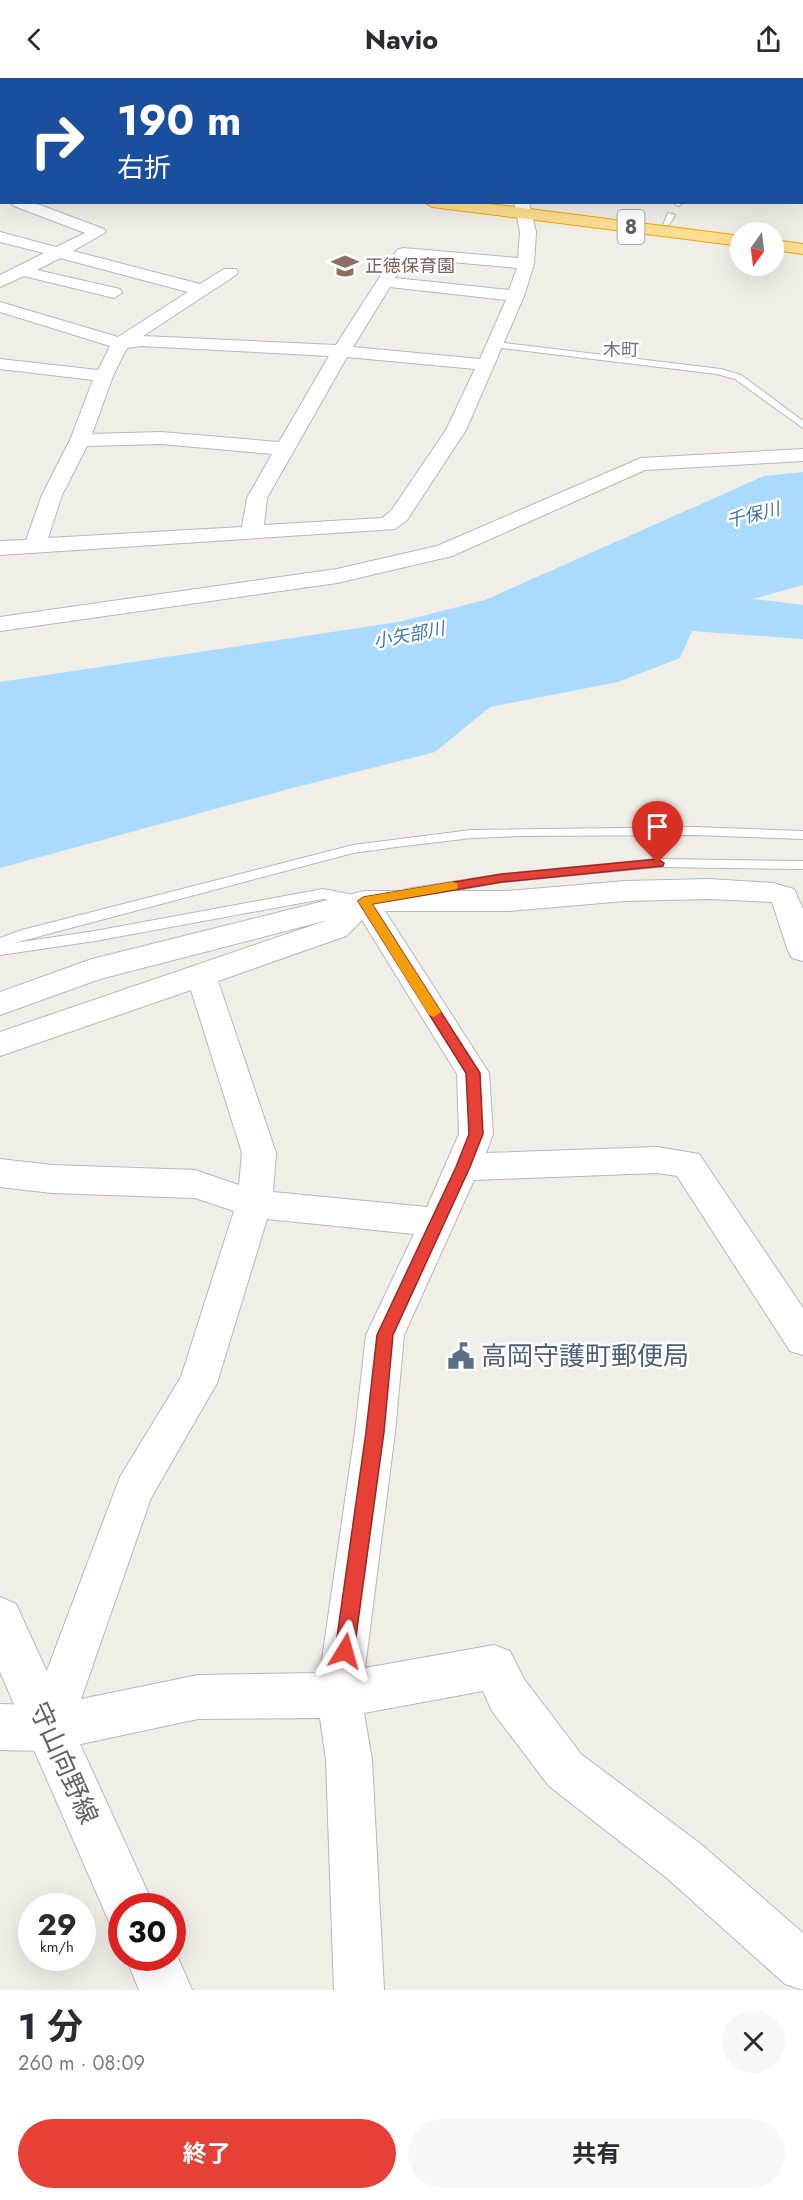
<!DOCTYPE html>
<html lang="ja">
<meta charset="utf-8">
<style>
:root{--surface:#fff;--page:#f7f7f7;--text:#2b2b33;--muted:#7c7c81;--accent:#e74037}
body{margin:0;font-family:Jost,"Noto Sans JP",sans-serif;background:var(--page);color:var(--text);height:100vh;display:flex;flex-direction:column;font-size:22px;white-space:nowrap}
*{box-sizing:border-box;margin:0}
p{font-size:20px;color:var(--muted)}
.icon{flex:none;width:33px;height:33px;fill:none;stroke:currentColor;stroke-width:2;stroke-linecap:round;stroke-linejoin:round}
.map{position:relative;height:1912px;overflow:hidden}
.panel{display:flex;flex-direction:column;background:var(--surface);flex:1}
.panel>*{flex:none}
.top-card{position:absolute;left:0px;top:0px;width:804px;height:126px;box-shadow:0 6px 24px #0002;background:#1a4fa0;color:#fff;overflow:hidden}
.needle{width:39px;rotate:194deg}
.fabs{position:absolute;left:730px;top:144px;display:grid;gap:12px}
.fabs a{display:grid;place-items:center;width:54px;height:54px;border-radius:50%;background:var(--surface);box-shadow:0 6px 24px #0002;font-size:30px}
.speed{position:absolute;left:18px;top:1815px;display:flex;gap:12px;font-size:30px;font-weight:700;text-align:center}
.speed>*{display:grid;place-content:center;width:78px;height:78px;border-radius:50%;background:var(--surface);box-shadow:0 6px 24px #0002;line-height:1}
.speed small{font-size:15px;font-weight:400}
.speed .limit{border:9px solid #d22;background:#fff;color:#111}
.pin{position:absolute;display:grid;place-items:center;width:51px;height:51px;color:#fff;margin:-62px -26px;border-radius:50% 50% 50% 0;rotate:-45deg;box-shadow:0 0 6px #0007}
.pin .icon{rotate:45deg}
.me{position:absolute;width:66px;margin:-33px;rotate:8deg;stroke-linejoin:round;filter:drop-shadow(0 0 4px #0008)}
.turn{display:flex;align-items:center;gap:21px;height:126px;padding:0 18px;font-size:27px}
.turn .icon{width:78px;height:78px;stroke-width:2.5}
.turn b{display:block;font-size:42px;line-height:51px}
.round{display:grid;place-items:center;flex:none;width:63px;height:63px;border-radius:32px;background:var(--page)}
.headline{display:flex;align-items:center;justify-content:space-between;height:102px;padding:0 18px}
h1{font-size:36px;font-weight:700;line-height:45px}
.action{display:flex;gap:12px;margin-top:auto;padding:12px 18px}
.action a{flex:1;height:69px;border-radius:36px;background:var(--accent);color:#fff;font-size:24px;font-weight:700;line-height:69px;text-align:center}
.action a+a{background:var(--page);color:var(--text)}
header{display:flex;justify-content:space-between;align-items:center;height:78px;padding:0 18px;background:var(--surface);font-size:27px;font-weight:700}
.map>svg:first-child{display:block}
.water{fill:#aadbfe}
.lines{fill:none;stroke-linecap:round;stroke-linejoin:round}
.lane-casing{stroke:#b5b8bb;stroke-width:2}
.street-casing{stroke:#b5b8bb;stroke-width:2}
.secondary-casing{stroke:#b6babe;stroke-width:2}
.highway-casing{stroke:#f5a403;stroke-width:2}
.lane{fill:#fff;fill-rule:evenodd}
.street{fill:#fff;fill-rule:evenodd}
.secondary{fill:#fff;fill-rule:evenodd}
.highway{fill:#fcdf93;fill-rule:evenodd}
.route{fill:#e74037;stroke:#962a24;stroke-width:1.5}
.slow{fill:#f59e0b}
.labels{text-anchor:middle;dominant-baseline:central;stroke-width:5;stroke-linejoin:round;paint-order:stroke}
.far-education-label{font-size:18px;fill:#785e54;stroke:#fff;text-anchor:start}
.far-neighbourhood-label{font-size:18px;fill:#707579;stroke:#fff}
.far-water-label{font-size:18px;font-style:italic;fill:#4276a8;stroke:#fff}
.shield{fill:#fff;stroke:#8f9295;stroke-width:1.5}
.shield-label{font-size:20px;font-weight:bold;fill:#5f6367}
.near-service-label{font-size:26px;fill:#4e5e75;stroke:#fff;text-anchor:start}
.near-street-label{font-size:26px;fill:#5f6367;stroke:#fff}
</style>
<header><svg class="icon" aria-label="back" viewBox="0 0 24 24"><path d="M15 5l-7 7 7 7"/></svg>Navio<svg class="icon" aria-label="share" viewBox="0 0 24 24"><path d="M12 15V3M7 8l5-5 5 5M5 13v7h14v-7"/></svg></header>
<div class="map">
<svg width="803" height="1912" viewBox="0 0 803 1912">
<rect width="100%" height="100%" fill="#f0eee7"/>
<path class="water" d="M803,394V507L753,521L803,527V561L692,553L680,580L618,604L490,629L435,674L281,713L0,790V604L398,544L485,522L764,398Z"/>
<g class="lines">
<defs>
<path id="lane" d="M671,124H681L682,126L678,128Z
M668,135L675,137L669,147H663Z
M496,264L721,291L741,297L803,343V350L735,301L717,296L493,269V265Z
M694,749L803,753V761L694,757L522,758L471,760L396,769L353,775L14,865L95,853L323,811L364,819L366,822L364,825L359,827L323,821L95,863L0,877V860L22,852L353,767L471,752Z
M658,781L803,783V791L658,789L502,804L406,821L399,816L406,811L502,796Z"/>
<path id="street" d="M29,0H46L28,2Z
M152,0H168L151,2Z
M200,0H216L217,2H201Z
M284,0H297L283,2Z
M340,0H353L339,2Z
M524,0H536L523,2Z
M727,0H740L741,2H728Z
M0,7H2V15H0Z
M802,36H803V44H802Z
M0,43H2V51H0Z
M0,80H2V88H0Z
M32,124L104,151L106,154L73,173L200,206L224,191H236L238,194L236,197L143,258L336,267L397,172L403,170L518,180L520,154L514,124H529L536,154L534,186L524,218L466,352L407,442L395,451L0,477V463L26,462L42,417L70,362L93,302L0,291V281L98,292L110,268L0,234V224L118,259L188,214L60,180L37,192L120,211L122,215L114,220L24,198L0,209V197L44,175L0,164V154L56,169L85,155L14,128L11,125ZM408,180L517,190L509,212L395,200ZM390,209L506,222L480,281L353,269ZM141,268L329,278L279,364L161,354L92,356L113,298L127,270ZM347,279L475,291L446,352L391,433L382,440L264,447L267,420ZM161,366L272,376L247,420L242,449L48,460L62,417L87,368Z
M803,371V383L645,392L452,478L337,505L0,553V539L337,491L437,468L641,380Z
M709,801L773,805L794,811L803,831V883L792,880L788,873L772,824L709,821L625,823L508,833H385L489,995L493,1056L486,1075L657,1069L699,1076L803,1230V1277L790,1273L677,1098L657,1095L474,1102L404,1257L395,1354L365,1590L494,1567L510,1573L524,1601L581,1676L702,1767L803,1855V1912L785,1906L668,1801L549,1708L492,1633L483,1613L364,1635L372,1682L384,1912H334L326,1682L320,1640L198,1641L48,1673L0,1672V1626L34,1627L120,1399L181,1299L234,1133L195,1120L52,1115L0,1109V1081L52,1087L195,1092L239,1107L242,1075L191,912L0,978V954L328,842L100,901L0,937V914L92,881L364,813H508L625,803ZM362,842L457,996L459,1056L427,1129L273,1114L276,1075L218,903L346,858ZM267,1141L414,1156L366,1257L355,1354L320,1595L198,1597L81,1621L151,1420L217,1305Z"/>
<path id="secondary" d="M0,1519L16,1526L154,1828H122V1851L110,1846L0,1594Z
M172,1866L192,1912H139L126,1880H172Z"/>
<path id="highway" d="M0,60H2V68H0Z
M424,124H474L741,158V168L432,129Z
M774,162L803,166V176L774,172Z"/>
</defs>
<use href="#lane" class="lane-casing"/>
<use href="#street" class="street-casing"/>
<use href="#secondary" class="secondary-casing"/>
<use href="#highway" class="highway-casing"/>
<use href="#lane" class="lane"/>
<use href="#street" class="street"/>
<use href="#secondary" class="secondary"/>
<use href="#highway" class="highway"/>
</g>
<path class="route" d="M658,781L664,785L663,788L502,804L372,826L480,995L483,1056L470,1089L393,1257L384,1354L354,1573L352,1579L345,1582L338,1579L335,1573L366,1354L377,1257L456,1089L469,1056L466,995L358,823L364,819L502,796Z"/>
<path class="slow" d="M452,804L457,805L458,808L457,811L372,826L441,934L434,939L429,937L358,823L364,819Z"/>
<defs>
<symbol id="school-bare" viewBox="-9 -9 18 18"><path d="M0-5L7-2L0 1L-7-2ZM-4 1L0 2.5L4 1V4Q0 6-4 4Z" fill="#8d6e63" stroke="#fff" stroke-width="2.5" paint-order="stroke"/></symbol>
<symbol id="civic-bare" viewBox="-9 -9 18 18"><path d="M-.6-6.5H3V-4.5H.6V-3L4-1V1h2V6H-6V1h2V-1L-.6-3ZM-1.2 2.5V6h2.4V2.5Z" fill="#5c6f8a" stroke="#fff" stroke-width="2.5" paint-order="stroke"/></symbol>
</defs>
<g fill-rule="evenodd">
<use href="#school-bare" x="326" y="169" width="38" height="38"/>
<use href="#civic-bare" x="442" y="1259" width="38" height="38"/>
</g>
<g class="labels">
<g class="far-education-label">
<text x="365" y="188">正徳保育園</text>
</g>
<g class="far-neighbourhood-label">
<text x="621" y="272">木町</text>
</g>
<g class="far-water-label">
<text transform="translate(753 437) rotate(-14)">千保川</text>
<text transform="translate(409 557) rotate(-11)">小矢部川</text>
</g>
<rect class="shield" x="617.5" y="132" width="27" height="34" rx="4.5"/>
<g class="shield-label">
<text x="631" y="149">8</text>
</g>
<g class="near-service-label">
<text x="481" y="1278">高岡守護町郵便局</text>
</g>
<g class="near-street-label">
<text transform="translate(64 1685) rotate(66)">守山向野線</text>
</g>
</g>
</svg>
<div class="fabs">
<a><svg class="needle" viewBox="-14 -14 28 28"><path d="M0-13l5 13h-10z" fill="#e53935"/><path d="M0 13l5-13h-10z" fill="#7c7c81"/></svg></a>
</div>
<div class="speed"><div>29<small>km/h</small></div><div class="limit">30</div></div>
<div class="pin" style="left:658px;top:785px;background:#d93025"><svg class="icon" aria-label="arrive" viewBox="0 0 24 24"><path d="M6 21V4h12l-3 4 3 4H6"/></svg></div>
<svg class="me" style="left:345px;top:1573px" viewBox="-20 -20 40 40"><path d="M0-17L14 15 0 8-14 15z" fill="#e74037" stroke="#fff" stroke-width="4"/></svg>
<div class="top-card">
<div class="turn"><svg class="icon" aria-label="right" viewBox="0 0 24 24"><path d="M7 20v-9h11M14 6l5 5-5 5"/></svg><div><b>190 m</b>右折</div></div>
</div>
</div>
<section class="panel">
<div class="headline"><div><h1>1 分</h1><p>260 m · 08:09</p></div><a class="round"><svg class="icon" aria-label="close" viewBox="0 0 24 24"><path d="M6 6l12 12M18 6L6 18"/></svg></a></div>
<div class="action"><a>終了</a><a>共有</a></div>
</section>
